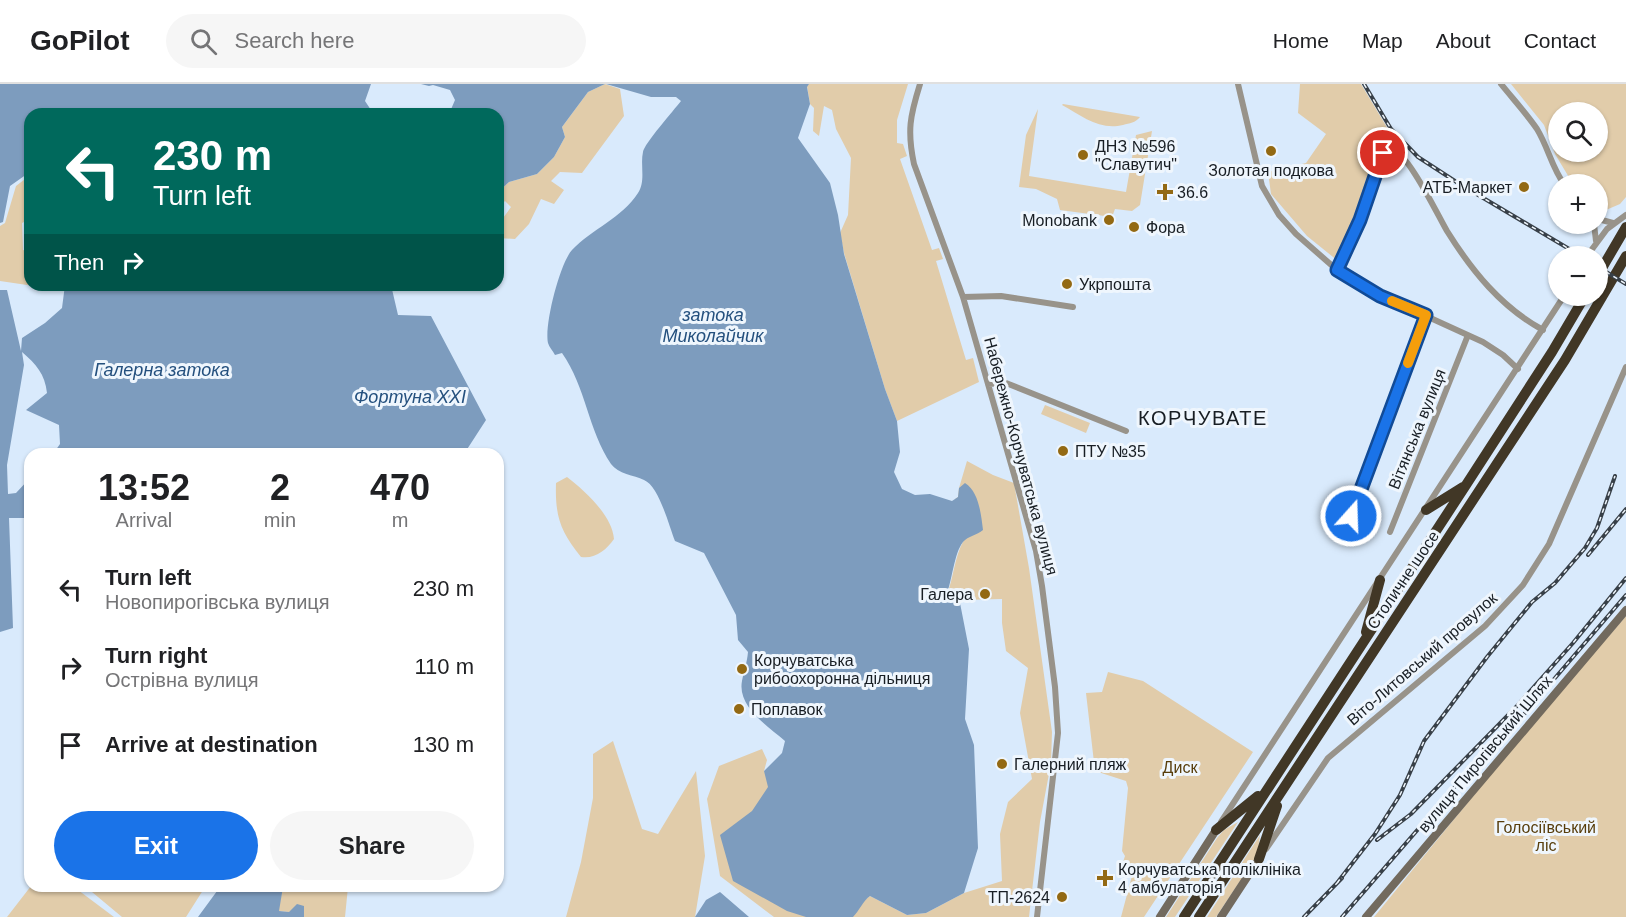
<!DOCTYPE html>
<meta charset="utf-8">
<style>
:root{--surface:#fff;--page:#f6f6f6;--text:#202124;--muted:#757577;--line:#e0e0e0;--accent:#1a73e8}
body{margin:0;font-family:Arial,sans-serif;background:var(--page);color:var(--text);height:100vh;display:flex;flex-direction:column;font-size:22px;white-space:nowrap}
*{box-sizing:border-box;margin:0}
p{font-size:20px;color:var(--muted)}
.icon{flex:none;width:33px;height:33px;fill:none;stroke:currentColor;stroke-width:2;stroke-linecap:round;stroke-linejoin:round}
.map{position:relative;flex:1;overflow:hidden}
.side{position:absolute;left:24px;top:364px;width:480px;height:444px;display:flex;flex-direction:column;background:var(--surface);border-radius:18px;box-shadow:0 2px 4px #0004}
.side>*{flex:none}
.top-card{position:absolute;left:24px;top:24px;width:480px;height:183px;border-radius:18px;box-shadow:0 2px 4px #0004;background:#00695c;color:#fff;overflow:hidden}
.buttons{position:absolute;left:1548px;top:18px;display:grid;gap:12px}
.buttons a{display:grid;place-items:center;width:60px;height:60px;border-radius:50%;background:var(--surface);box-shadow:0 2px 4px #0004;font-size:30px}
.pin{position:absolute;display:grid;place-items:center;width:51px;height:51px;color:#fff;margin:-26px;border:3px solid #fff;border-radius:50%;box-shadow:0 2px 6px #0007}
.me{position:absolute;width:66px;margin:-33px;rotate:20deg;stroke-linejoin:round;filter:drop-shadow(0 0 4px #0008)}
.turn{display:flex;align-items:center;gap:21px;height:126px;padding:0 30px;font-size:27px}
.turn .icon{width:78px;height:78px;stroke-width:2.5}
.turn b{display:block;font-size:42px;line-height:51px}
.then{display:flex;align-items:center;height:57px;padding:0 30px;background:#0003;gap:12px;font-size:22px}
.eta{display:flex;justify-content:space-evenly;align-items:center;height:102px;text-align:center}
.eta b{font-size:36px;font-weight:700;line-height:42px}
.cta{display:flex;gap:12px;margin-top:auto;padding:12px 30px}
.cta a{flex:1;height:69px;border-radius:36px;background:var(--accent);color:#fff;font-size:24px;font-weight:700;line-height:69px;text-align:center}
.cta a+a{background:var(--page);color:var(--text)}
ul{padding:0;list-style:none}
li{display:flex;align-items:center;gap:18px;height:78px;padding:0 30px}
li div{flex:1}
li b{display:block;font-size:22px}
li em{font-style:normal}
header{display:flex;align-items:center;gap:36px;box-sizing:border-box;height:84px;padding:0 30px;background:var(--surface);border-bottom:2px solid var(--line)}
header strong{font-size:28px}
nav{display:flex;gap:33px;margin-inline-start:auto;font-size:21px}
.search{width:420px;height:54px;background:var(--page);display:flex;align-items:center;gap:15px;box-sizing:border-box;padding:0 21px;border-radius:33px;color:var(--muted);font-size:22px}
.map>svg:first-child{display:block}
.green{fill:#e1ccaa;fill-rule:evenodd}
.water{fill:#7d9cbe}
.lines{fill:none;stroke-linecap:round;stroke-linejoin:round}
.street{stroke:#98938a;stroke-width:6}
.secondary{stroke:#726a5e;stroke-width:8}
.highway{stroke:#413726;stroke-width:10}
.rail-casing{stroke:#384048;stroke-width:4}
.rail{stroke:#eff6fd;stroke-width:1.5;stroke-dasharray:4.5;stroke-linecap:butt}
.route-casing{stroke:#114b97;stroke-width:15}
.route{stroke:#1a73e8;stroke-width:10}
.slow{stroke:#f59e0b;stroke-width:10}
.poi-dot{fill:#936913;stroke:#eff6fd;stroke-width:2}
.labels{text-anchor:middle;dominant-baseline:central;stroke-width:6;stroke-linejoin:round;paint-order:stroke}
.poi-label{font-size:16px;fill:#181e24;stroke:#eff6fd;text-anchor:start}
.street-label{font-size:16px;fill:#181e24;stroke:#eff6fd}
.park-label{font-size:16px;fill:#583e0c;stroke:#eff6fd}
.water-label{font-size:18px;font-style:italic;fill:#24507e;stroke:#eff6fd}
.quarter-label{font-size:20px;letter-spacing:1.5px;fill:#181e24;stroke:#eff6fd}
</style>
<header>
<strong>GoPilot</strong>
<div class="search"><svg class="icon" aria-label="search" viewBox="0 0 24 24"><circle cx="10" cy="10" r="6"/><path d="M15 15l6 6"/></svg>Search here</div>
<nav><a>Home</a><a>Map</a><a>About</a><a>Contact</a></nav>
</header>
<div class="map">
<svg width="1626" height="833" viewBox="0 0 1626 833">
<rect width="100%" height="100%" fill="#d9eafc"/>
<path class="green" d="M605,0L620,5L624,32L582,89L560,88L551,97L564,106L554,120L541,115L529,140L515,155L498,154V141L511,123L505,117L501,121L498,117V108L509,98L537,90L554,73L565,53L562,43L588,8Z
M809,0H908L897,36V59L903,60L907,72L900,75L932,166L939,164L943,175L936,177L966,276L973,274L979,298L897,337L885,305L844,169L840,149L848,131L851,74L836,45L832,26L824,22L819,52L813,47L814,24L810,20L807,2Z
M1300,0H1361L1394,55L1385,65L1338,177L1307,152L1271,110L1268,88L1306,79L1326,50L1298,29Z
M1511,0H1626V113L1620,120L1606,126L1598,122V100H1573L1555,70L1544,41ZM1558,28H1598V68H1558Z
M1063,20L1140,33C1135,39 1130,39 1123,41C1100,47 1082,32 1062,21Z
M1038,25L1029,92L1126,108L1136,51L1152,47L1140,121L1132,127L1115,125L1112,133L1060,126L1057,115L1036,105L1019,103L1026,51Z
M29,92L30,135L22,139L23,166L30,168V201H61V206L0,197V142L5,139L16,102Z
M1045,321L1090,339L1086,349L1041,330Z
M967,377L993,391L1014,399L1029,484L1052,648L1051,679L1040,738L1029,833H774L720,792L707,715L719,682L762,665L767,676L764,687L866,815L870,812L907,831L926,829L964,809L1002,797L1000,750L1008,718L1032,695L1020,629L1028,584L1006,567L1002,539V515L962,516L960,519L946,513C954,494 954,473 964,456L955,415L958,413L959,404Z
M567,393C585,407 612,431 614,455C606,466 596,475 581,473C560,447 555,432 556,399Z
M1626,532V833H1374L1604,552L1608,553Z
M1108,588L1143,597L1253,668L1144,833H1121L1133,788L1123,778L1125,772L1122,767L1128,704L1126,697L1095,687L1086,609L1102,608Z
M613,657L642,745L658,750L696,687L705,772L695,833H566L581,778L593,714V670Z
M1238,738L1175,833H1166L1217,754L1224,746Z
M1260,751L1258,767L1254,776L1216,833H1207Z
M31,802L74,803L114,833H7Z
M86,803H205L186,833H122Z
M283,803H348L345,833H304V822L289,828L278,827Z"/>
<path class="water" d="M0,0H371L365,17L371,26L376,30H30V91L27,90L10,102L3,138L0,139Z
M421,0H605L588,8L562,43L565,53L554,73L537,90L509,98L498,108V30H449L455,16L450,6L433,1L429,2Z
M606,0H809L807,3L810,20L798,54L830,99L838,131L844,170L885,305L897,337L900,368L894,388L902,405L915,411L930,410L952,417L958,413L959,404L965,399C979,408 981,430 983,446C977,451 968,452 963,458C954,469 952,498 946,512L960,519L969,565L965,635L974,661L978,764L964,809L926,829L907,831L870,812C863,817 859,827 853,833H806L787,827L733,797L720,751L752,727L768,703L764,687L782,669L785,657C768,642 737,623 742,597C744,587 747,579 748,568L738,556L736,531L704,469L675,457C669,442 659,402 644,396C634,391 618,390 611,380C588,346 586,303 562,269L555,271C553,267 549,263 548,259C544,241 560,179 572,166C592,145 622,134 638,109C646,97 640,81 643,68C644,60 674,26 681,17L676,13H651Z
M65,201H391L398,231L431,232L486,336L464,370H53L60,360L59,341L26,326L47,309C45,290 36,280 22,268L24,281L7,381L8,410L16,409L30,394V437L25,434H9L13,544L0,548V206H7L21,267L22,254L45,239L62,224Z
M220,803H283L279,827L289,828L297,820L304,822V833H198Z
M720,808L749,833H695L706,816Z"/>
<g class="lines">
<path class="street" d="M920,0C910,32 907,47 914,80L963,213L1036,467L1042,502L1055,603L1058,649L1037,833
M1238,0L1262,102L1279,131L1296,150L1337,186L1380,211L1483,258L1503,271L1518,285
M1501,0C1513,15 1526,29 1537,45C1548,63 1552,84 1564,100
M1598,135L1613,139
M1594,140L1596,157
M1587,172L1607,145L1626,131
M1337,186L1360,136L1383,69L1390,63C1409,70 1436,128 1447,147C1472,187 1501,223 1543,246
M963,213L1001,212L1073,223
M988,300L1006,299L1126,347
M1351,432L1426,231
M1390,448L1468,251
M1221,738L1564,212
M1266,765L1328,674L1485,542L1523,501L1549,460L1626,283"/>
<path class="secondary" d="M1160,833L1216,746
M1221,833L1259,775
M1366,833L1626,526"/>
<path class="highway" d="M1598,191L1626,143
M1426,426L1463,403
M1366,548L1380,496
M1216,746L1258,712
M1259,775L1277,722
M1184,833L1466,401L1552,268L1585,212
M1199,833L1565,276L1626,172"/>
<defs>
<path id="rail" d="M1364,0L1391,45L1418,73L1458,99L1581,172
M1598,183L1626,200
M1588,471L1626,425
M1490,670L1626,511
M1377,756L1411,730L1516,623L1573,559L1626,494
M1337,799L1375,750L1400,711L1424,657L1487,573L1532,518L1555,499L1585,464L1597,444L1615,392
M1304,833L1342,794
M1342,833L1491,661"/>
</defs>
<use href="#rail" class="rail-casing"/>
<use href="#rail" class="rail"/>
</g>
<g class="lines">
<defs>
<path id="route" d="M1351,432L1426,231L1380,212L1337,186L1360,136L1383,69"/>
</defs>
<use href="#route" class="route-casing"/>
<use href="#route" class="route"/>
<path class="slow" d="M1392,217L1426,231L1408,279"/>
</g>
<g class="poi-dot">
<circle cx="1271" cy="67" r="6"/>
<circle cx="1083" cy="71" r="6"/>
<circle cx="1524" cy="103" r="6"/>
<path d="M1162 99h6v6h6v6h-6v6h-6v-6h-6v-6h6z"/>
<circle cx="1109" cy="136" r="6"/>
<circle cx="1134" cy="143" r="6"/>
<circle cx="1067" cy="200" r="6"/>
<circle cx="1063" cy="367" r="6"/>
<circle cx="985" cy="510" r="6"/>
<circle cx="742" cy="585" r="6"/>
<circle cx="739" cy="625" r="6"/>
<circle cx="1002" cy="680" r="6"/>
<path d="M1102 785h6v6h6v6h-6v6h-6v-6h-6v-6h6z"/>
<circle cx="1062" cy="813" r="6"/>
</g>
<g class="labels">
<g class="poi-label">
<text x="1095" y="62">ДНЗ №596<tspan x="1095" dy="18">"Славутич"</tspan></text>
<text x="1271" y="86" text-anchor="middle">Золотая подкова</text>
<text x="1512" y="103" text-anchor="end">АТБ-Маркет</text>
<text x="1177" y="108">36.6</text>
<text x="1097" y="136" text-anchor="end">Monobank</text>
<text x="1146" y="143">Фора</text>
<text x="1079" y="200">Укрпошта</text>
<text x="1075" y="367">ПТУ №35</text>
<text x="973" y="510" text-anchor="end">Галера</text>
<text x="754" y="576">Корчуватська<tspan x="754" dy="18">рибоохоронна дільниця</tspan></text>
<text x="751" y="625">Поплавок</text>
<text x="1014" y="680">Галерний пляж</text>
<text x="1118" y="785">Корчуватська поліклініка<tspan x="1118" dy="18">4 амбулаторія</tspan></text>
<text x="1050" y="813" text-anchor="end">ТП-2624</text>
</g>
<g class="street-label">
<text transform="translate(1417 345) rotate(-68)">Вітянська вулиця</text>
<text transform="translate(1021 372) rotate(75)">Набережно-Корчуватська вулиця</text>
<text transform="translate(1403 496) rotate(-56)">Столичне шосе</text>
<text transform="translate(1422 575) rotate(-41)">Віто-Литовський провулок</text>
<text transform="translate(1485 670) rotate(-50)">вулиця Пирогівський Шлях</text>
</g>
<g class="park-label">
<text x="1180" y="683">Диск</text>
<text x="1546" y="743">Голосіївський<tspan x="1546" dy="18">ліс</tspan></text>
</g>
<g class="water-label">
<text x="713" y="231">затока<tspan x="713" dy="21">Миколайчик</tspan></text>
<text x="162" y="286">Галерна затока</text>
<text x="410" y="313">Фортуна XXI</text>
</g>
<g class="quarter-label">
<text x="1203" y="334">КОРЧУВАТЕ</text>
</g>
</g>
</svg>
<div class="buttons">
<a><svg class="icon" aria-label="search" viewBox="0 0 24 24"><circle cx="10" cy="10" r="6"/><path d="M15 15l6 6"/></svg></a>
<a>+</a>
<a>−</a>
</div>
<div class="pin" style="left:1383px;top:69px;background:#d93025"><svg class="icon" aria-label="arrive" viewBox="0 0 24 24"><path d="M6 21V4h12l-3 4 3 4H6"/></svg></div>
<svg class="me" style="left:1351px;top:432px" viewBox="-20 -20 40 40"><circle r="17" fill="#1a73e8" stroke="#fff" stroke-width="3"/><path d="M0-11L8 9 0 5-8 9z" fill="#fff"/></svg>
<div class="top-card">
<div class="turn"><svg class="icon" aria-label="left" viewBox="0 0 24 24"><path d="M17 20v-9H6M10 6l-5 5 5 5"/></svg><div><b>230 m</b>Turn left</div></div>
<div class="then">Then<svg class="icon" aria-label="right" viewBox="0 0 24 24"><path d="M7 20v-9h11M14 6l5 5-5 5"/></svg></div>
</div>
<section class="side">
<div class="eta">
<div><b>13:52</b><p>Arrival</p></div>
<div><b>2</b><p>min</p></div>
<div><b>470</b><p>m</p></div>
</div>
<ul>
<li><svg class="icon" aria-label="left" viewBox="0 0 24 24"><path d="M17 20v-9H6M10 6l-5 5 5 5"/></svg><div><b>Turn left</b><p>Новопирогівська вулиця</p></div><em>230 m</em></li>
<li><svg class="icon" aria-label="right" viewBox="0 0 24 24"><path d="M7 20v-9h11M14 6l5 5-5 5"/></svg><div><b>Turn right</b><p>Острівна вулиця</p></div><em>110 m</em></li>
<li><svg class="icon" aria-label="arrive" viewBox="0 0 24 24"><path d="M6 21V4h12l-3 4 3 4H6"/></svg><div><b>Arrive at destination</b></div><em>130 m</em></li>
</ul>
<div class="cta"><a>Exit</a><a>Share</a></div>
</section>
</div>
